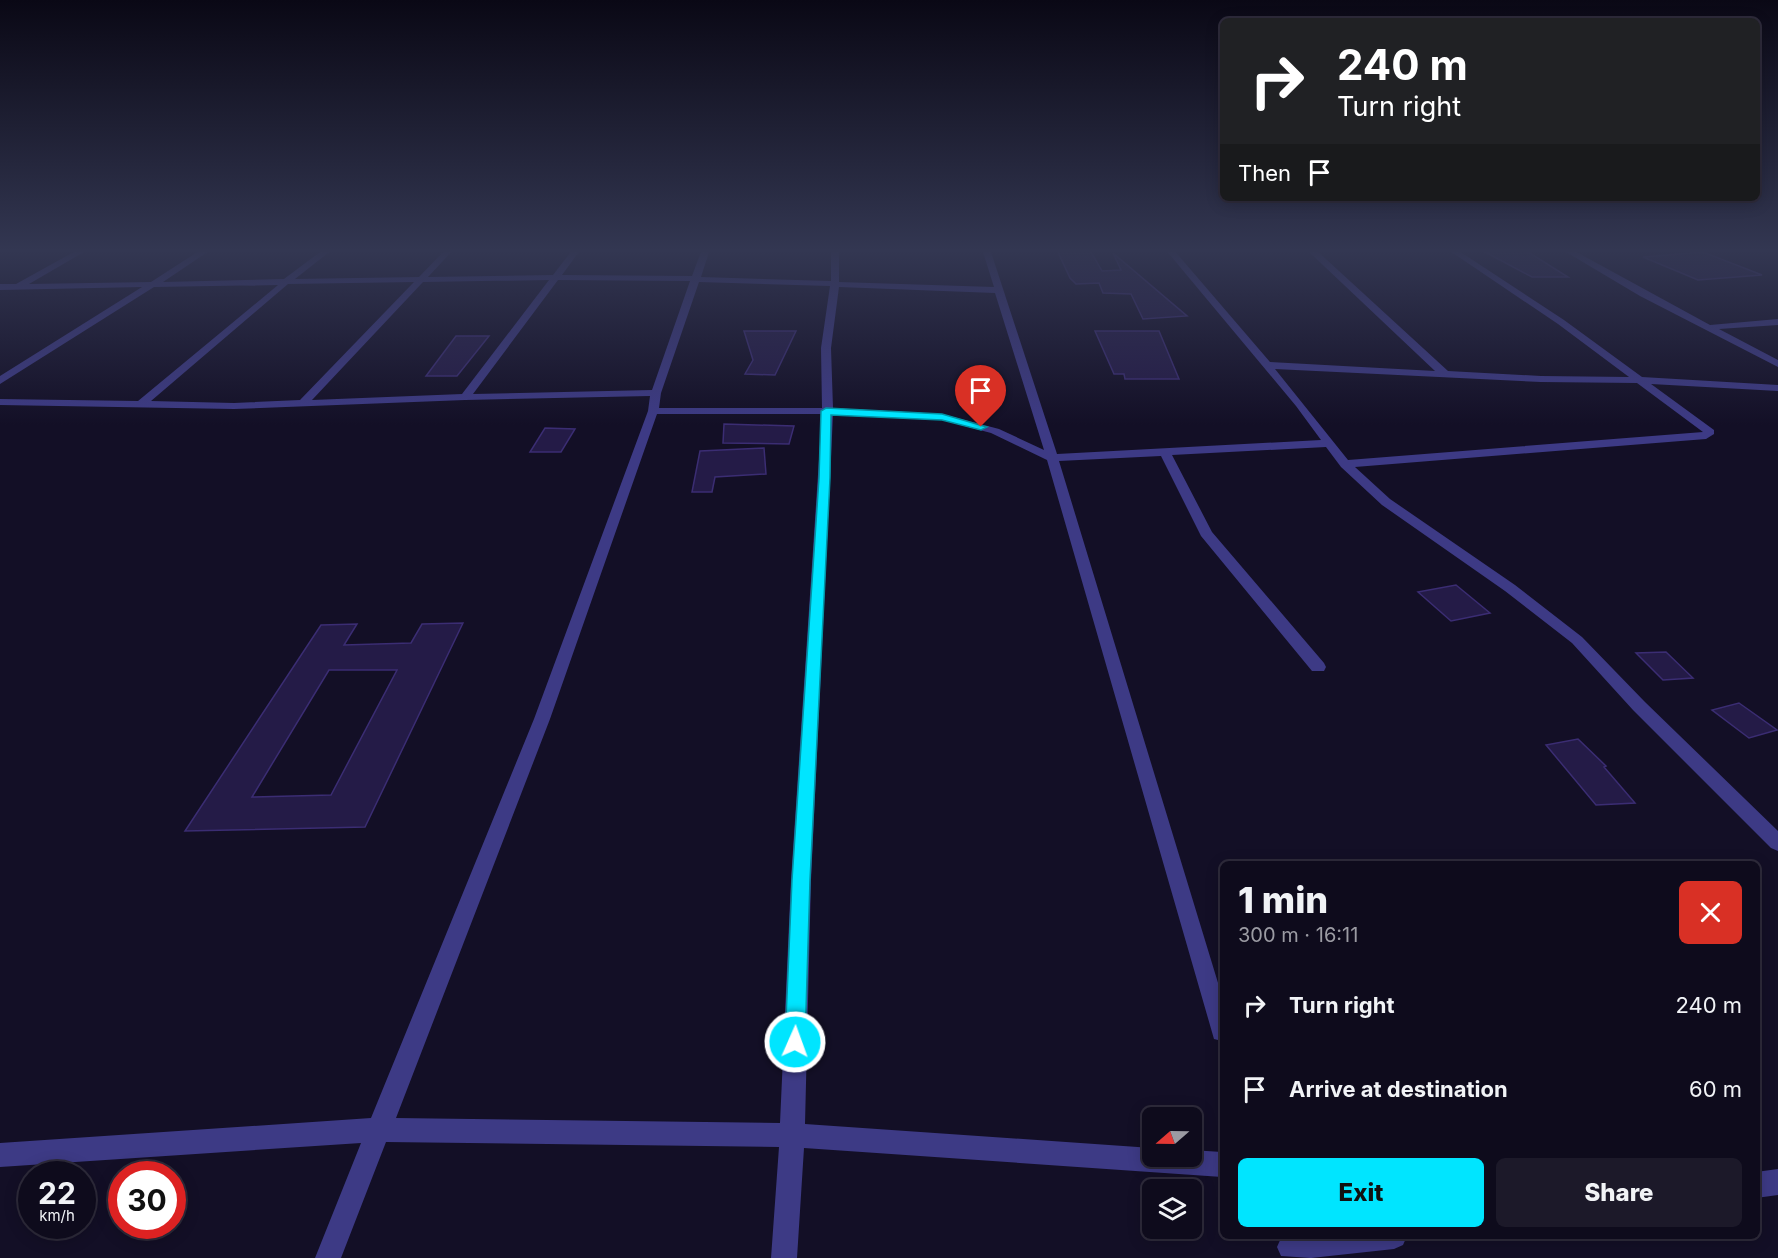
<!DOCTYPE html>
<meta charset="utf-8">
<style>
:root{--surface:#0e0b1c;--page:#1c1929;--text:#f1f3f6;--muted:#9b9ba3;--line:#2e2b3b;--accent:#00e5ff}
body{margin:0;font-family:Inter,sans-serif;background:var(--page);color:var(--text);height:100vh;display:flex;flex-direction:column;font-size:22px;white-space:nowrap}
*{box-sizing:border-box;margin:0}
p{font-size:20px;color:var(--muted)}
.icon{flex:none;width:33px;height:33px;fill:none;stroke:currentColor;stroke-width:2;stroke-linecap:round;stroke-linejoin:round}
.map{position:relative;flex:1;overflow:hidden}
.sheet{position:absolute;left:1220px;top:861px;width:540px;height:378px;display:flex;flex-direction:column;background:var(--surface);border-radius:9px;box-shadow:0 3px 15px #0003,0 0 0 2px var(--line)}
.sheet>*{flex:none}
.hud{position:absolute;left:1220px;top:18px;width:540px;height:183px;border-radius:9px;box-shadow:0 3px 15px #0003,0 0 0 2px var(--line);background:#202124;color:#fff;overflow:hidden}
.needle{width:39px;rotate:250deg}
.buttons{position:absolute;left:1142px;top:1107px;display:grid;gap:12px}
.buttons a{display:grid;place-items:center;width:60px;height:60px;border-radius:9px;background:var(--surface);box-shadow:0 3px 15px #0003,0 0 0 2px var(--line);font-size:30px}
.speed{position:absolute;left:18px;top:1161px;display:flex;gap:12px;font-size:30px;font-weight:700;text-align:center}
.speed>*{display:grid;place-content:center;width:78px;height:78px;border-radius:50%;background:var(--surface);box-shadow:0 3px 15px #0003,0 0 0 2px var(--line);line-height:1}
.speed small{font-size:15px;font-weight:400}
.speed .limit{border:9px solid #d22;background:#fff;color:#111}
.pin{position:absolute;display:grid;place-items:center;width:51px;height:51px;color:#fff;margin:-62px -26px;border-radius:50% 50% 50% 0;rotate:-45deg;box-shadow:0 0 6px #0007}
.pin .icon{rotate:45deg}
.me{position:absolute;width:66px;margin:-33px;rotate:2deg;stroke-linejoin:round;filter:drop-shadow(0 0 4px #0008)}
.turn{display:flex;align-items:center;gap:21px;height:126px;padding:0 18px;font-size:27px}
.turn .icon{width:78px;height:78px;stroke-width:2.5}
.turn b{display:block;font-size:42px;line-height:51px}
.then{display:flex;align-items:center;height:57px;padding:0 18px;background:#0003;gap:12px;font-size:22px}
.round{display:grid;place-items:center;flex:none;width:63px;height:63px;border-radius:9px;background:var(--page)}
.summary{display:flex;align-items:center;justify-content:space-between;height:102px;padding:0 18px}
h1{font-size:36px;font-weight:800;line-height:45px}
.primary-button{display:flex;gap:12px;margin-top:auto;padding:12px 18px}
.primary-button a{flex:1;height:69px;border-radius:9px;background:var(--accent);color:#111;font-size:24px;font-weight:800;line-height:69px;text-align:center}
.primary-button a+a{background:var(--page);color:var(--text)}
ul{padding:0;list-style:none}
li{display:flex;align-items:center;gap:18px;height:84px;padding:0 18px}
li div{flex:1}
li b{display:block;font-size:22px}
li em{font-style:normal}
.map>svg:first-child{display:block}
.building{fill:#241b47;stroke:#3b2d73;stroke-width:1.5;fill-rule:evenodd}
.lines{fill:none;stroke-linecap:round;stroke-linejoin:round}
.minor{fill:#3d3a85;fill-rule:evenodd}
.route{fill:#00e5ff;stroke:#0095a6;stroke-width:1.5}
</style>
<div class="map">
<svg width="1778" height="1258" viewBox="0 0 1778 1258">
<rect width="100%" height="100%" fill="#130f26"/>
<path class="building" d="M1057,250H1090L1102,271L1121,270L1113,253L1187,316L1143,319L1131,294L1103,293L1099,283L1076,284L1070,278Z
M1525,250L1568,277H1532L1485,252Z
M1703,252L1762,275L1698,280L1643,257Z
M744,331H796L775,375L745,374L753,360Z
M1095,331H1159L1179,379H1125L1124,374H1114Z
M456,336H489L457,376H426Z
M724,424L794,426L789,444L723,443Z
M545,428L575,429L561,452H530Z
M764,448L766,474L715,477L712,492H692L700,451Z
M1456,585L1490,613L1451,621L1418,592Z
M463,623L365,827L185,831L321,625L357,624L344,645L411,643L422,624ZM329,670H397L331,795L252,797Z
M1666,652L1693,678L1663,680L1636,653Z
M1739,703L1777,730L1749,738L1712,710Z
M1578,739L1606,766L1604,767L1635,803L1596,805L1546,745Z"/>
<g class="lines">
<path class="minor" d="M79,249H89L29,284L151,282L202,249H212L163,282L284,279L324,249H333L295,279L419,277L446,249H454L428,277L553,275L573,249H581L562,275L692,276L702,249H710L701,277L831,281V249H839V282L994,287L982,249H990L1057,454L1321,440L1296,406L1165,249H1173L1270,362L1435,371L1306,249H1315L1448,371L1541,376L1629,377L1558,324L1447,249H1456L1564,320L1642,377L1778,385V391L1651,384L1714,430V434L1706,439L1355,467L1390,499L1515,585L1582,637L1645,702L1778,831V851L1771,848L1633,710L1572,643L1505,591L1382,505L1341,467L1326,447L1172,455L1212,532L1324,663L1326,667L1324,671H1312L1201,536L1161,456L1059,461L1222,996V1041L1214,1039L1047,460L991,433L942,420L833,415L811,880L805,1124L1152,1148V1156H1191V1150L1222,1152V1177L804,1148L797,1258H771L779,1147L386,1142L341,1258H315L361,1143L0,1167V1143L371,1118L534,719L648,411L650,396L465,400L234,409L0,405V399L138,401L278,285L154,287L0,384V376L142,287L0,290V284H16ZM549,280L462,394L312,400L423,282ZM558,280L690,281L652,390L473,394ZM414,282L300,400L234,403L151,401L288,284ZM699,282L830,286L821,348L822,408H659L661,393ZM839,287L995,293L1044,450L999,429L942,414L833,408L831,348ZM1275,369L1541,382L1637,383L1703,432L1348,460ZM657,414H822L791,880L780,1123L396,1118L550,719Z
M1561,249H1571L1710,325L1778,319V325L1719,329L1778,360V367L1640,296Z
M1778,1169V1195L1756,1198V1172Z
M1285,1236H1407L1403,1245L1394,1249L1311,1258L1281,1256L1277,1247L1281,1238Z"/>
</g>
<linearGradient id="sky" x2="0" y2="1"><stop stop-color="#0a0815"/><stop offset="0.59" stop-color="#333752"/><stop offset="1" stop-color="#333752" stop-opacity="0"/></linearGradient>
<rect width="1778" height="425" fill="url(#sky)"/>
<path class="route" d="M826,408L942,414L987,427L981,430L942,420L831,415L830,478L810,880L805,1042L802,1049L795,1052L788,1049L785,1042L792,880L819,478L821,411Z"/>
</svg>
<div class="buttons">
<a><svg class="needle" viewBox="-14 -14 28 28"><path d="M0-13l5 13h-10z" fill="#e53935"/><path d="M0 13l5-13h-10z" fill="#9b9ba3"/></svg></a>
<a><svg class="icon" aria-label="layers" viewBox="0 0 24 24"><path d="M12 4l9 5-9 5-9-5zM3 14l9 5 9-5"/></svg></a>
</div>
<div class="speed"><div>22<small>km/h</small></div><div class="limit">30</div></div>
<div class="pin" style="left:981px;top:427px;background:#d93025"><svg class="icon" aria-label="arrive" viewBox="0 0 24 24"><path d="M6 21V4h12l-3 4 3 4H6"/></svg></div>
<svg class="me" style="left:795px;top:1042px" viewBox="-20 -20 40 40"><circle r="17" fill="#00e5ff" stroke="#fff" stroke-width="3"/><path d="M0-11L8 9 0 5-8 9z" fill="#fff"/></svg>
<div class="hud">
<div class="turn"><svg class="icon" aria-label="right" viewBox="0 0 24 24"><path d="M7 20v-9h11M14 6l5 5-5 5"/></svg><div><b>240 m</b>Turn right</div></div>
<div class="then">Then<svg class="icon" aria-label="arrive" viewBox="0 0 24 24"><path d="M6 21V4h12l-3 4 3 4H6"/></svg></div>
</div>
<section class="sheet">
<div class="summary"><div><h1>1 min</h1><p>300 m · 16:11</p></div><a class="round" style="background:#d93025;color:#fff"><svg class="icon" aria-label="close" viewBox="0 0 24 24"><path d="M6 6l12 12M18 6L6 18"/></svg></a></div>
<ul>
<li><svg class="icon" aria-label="right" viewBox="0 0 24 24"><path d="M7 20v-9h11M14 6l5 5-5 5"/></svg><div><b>Turn right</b></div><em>240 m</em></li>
<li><svg class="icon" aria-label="arrive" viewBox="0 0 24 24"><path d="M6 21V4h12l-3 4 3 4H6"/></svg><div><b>Arrive at destination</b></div><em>60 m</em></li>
</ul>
<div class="primary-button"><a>Exit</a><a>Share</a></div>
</section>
</div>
